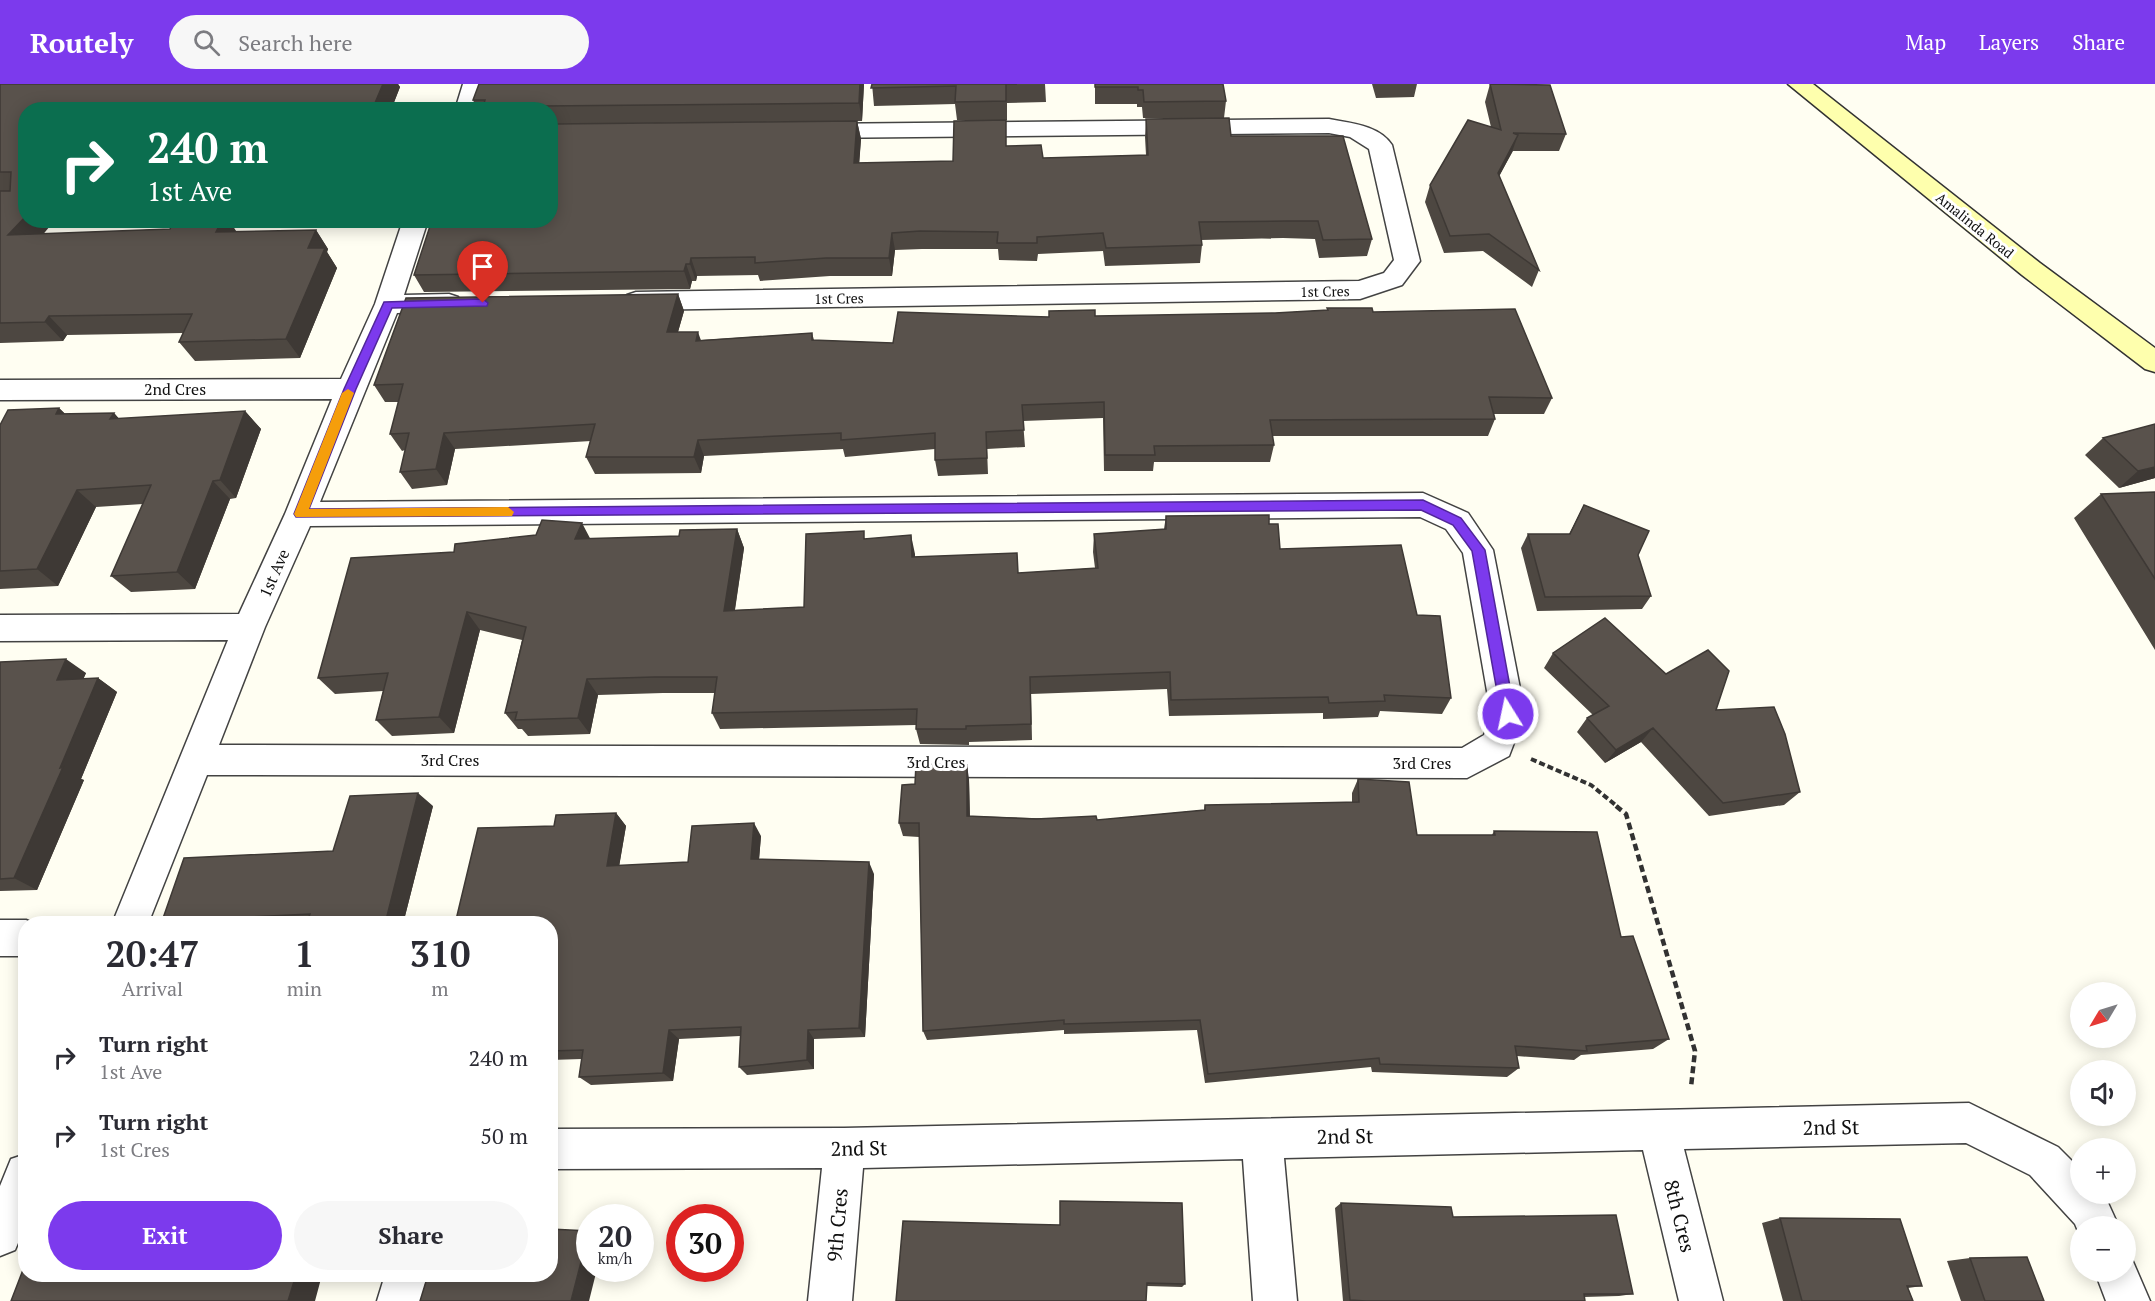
<!DOCTYPE html>
<meta charset="utf-8">
<style>
:root{--surface:#fff;--page:#f7f7f7;--text:#2b2b33;--muted:#7c7c81;--accent:#7c3aed}
body{margin:0;font-family:"PT Serif",serif;background:var(--page);color:var(--text);height:100vh;display:flex;flex-direction:column;font-size:22px;white-space:nowrap}
*{box-sizing:border-box;margin:0}
p{font-size:20px;color:var(--muted)}
.icon{flex:none;width:33px;height:33px;fill:none;stroke:currentColor;stroke-width:2;stroke-linecap:round;stroke-linejoin:round}
.map{position:relative;flex:1;overflow:hidden}
.details{position:absolute;left:18px;top:832px;width:540px;height:366px;display:flex;flex-direction:column;background:var(--surface);border-radius:24px;box-shadow:0 3px 15px #0003}
.details>*{flex:none}
.banner{position:absolute;left:18px;top:18px;width:540px;height:126px;border-radius:24px;box-shadow:0 3px 15px #0003;background:#0b6e4f;color:#fff;overflow:hidden}
.needle{width:39px;rotate:232deg}
.fabs{position:absolute;left:2070px;top:898px;display:grid;gap:12px}
.fabs a{display:grid;place-items:center;width:66px;height:66px;border-radius:50%;background:var(--surface);box-shadow:0 3px 15px #0003;font-size:30px}
.speed{position:absolute;left:576px;top:1120px;display:flex;gap:12px;font-size:30px;font-weight:700;text-align:center}
.speed>*{display:grid;place-content:center;width:78px;height:78px;border-radius:50%;background:var(--surface);box-shadow:0 3px 15px #0003;line-height:1}
.speed small{font-size:15px;font-weight:400}
.speed .limit{border:9px solid #d22;background:#fff;color:#111}
.pin{position:absolute;display:grid;place-items:center;width:51px;height:51px;color:#fff;margin:-62px -26px;border-radius:50% 50% 50% 0;rotate:-45deg;box-shadow:0 0 6px #0007}
.pin .icon{rotate:45deg}
.me{position:absolute;width:66px;margin:-33px;rotate:350deg;stroke-linejoin:round;filter:drop-shadow(0 0 4px #0008)}
.turn{display:flex;align-items:center;gap:21px;height:126px;padding:0 30px;font-size:27px}
.turn .icon{width:78px;height:78px;stroke-width:2.5}
.turn b{display:block;font-size:42px;line-height:51px}
.eta{display:flex;justify-content:space-evenly;align-items:center;height:102px;text-align:center}
.eta b{font-size:36px;font-weight:700;line-height:42px}
.cta{display:flex;gap:12px;margin-top:auto;padding:12px 30px}
.cta a{flex:1;height:69px;border-radius:36px;background:var(--accent);color:#fff;font-size:24px;font-weight:700;line-height:69px;text-align:center}
.cta a+a{background:var(--page);color:var(--text)}
ul{padding:0;list-style:none}
li{display:flex;align-items:center;gap:18px;height:78px;padding:0 30px}
li div{flex:1}
li b{display:block;font-size:22px}
li em{font-style:normal}
header{display:flex;align-items:center;gap:36px;box-sizing:border-box;height:84px;padding:0 30px;background:var(--accent);color:#fff}
header strong{font-size:28px}
nav{display:flex;gap:33px;margin-inline-start:auto;font-size:21px}
.search{width:420px;height:54px;background:var(--page);display:flex;align-items:center;gap:15px;box-sizing:border-box;padding:0 21px;border-radius:33px;color:var(--muted);font-size:22px}
.map>svg:first-child{display:block}
.lines{fill:none;stroke-linecap:round;stroke-linejoin:round}
.street-casing{stroke:#434343;stroke-width:3}
.secondary-casing{stroke:#323232;stroke-width:3}
.path-far1{stroke:#323232;stroke-width:4;stroke-dasharray:6 3;stroke-linecap:butt}
.path{stroke:#323232;stroke-width:4.5;stroke-dasharray:7 4;stroke-linecap:butt}
.street{fill:#fff;fill-rule:evenodd}
.secondary{fill:#feffad;fill-rule:evenodd}
.wall{fill:#4d4741}
.shaded-wall{fill:#3e3935}
.building{fill:#59524c;stroke:#3e3935;stroke-width:1.5}
.route{fill:#7c3aed;stroke:#51269a;stroke-width:1.5}
.slow{fill:#f59e0b}
.labels{text-anchor:middle;dominant-baseline:central;stroke-width:6;stroke-linejoin:round;paint-order:stroke}
.far-street-label{font-size:14px;fill:#101010;stroke:#fff}
.street-label{font-size:16px;fill:#101010;stroke:#fff}
.near-street-label{font-size:20px;fill:#101010;stroke:#fff}
</style>
<header>
<strong>Routely</strong>
<div class="search"><svg class="icon" aria-label="search" viewBox="0 0 24 24"><circle cx="10" cy="10" r="6"/><path d="M15 15l6 6"/></svg>Search here</div>
<nav><a>Map</a><a>Layers</a><a>Share</a></nav>
</header>
<div class="map">
<svg width="2155" height="1217" viewBox="0 0 2155 1217">
<rect width="100%" height="100%" fill="#fffef2"/>
<g class="lines">
<defs>
<path id="street" d="M463,0H485L478,26H455Z
M1329,35C1350,39 1379,41 1392,61L1420,177L1402,201L1360,215L636,226L627,223L623,217L627,211L636,208L1359,197L1384,189L1394,176L1369,65L1350,53L1329,49L814,54L806,52L802,47L806,42L814,40Z
M403,136H428L404,211L449,210L458,213L462,219L458,225L449,228L397,229L320,418L1423,409L1468,429L1493,466L1525,630L1509,672L1467,694L207,691L148,840H112L228,556L0,557V531L239,530L285,430L332,315L0,316V296L341,295L375,220ZM1420,433L1446,445L1463,469L1491,630L1484,651L1462,664L219,661L265,543L310,442Z
M0,836H26L36,840H26V872H0Z
M1969,1019L2058,1063L2080,1085V1110H2104L2119,1143H2080V1152L2075,1140L2030,1091L1966,1059L1684,1065L1723,1217H1679L1643,1066L1284,1074L1297,1217H1253L1243,1075L863,1084L852,1217H808L822,1084L550,1085V1045L844,1044Z
M26,1070V1140L15,1166L0,1172V1102L11,1075Z
M2126,1171L2131,1173L2150,1217H2106L2095,1188H2126Z
M385,1191H427L421,1217H377Z"/>
<path id="secondary" d="M1788,0H1813L2040,179L2155,264V288L2145,285L2022,191Z"/>
</defs>
<use href="#street" class="street-casing"/>
<use href="#secondary" class="secondary-casing"/>
<path class="path-far1" d="M1531,675L1591,701L1618,723"/>
<path class="path" d="M1616,722L1626,730L1695,967L1691,1003"/>
<use href="#street" class="street"/>
<use href="#secondary" class="secondary"/>
</g>
<path class="wall" d="M0,0H398L400,3L391,26H26L44,150L170,145L174,136H229L236,148L316,146L328,165L327,168L337,184L300,274L195,277L179,258L183,249L67,251L63,257L0,259Z
M864,0L862,37L550,40V26H477L473,16Z
M872,0H1045L1046,18L1007,19V36H957L955,20L874,22Z
M1095,0H1223L1226,17L1224,34H1143L1142,23H1137V20H1095Z
M1372,0H1417L1414,13L1376,14Z
M1490,0L1566,50L1559,67H1513L1499,92L1539,186L1532,203L1483,167L1444,169L1425,118L1430,101L1491,43L1485,18Z
M1146,35L1231,52L1372,155L1367,172L1319,174L1315,155L1283,154L1201,156L1202,161L1200,179L1105,182L1103,167L1038,170L1037,177L999,176L998,165H922L895,166L892,192H830L760,197L758,191L697,192L696,197H692L690,205L424,208L414,191L857,37L861,55L859,79L953,77L1007,62L1043,74L1146,71L1145,53Z
M678,210L684,227L678,248L701,256L812,249L814,256L893,259L1049,233L1275,229L1327,226V224L1373,228L1552,314L1544,330H1494L1495,335L1488,352H1272L1274,361L1270,378H1154L1153,387H1104L1103,334L1023,337L1025,363L987,365L988,390L938,392L935,376V365L845,373L843,365L704,372L701,389L595,390L586,373L591,357L455,365L447,401L412,405L400,388L405,366L402,367L390,350L399,318H385L374,301Z
M59,324L65,330L114,329L119,335L245,327L261,345L236,414L230,415L195,505L131,508L111,492L143,420L96,423L58,502L0,505V341Z
M2103,354L2155,394L2119,404L2085,371Z
M2155,408V566L2074,434L2101,410Z
M1584,421L1651,512L1642,525L1537,527L1521,464L1528,450H1569Z
M1166,432L1269,440L1280,465L1417,531L1451,614L1442,630L1380,627L1378,633L1323,635V629L1169,632L1167,605L1031,610L1032,656L969,658V661L920,660L916,645V641L720,645L712,629L715,609H663L598,611L590,650L528,652L522,645H518L505,629L522,556L480,546L454,649L392,652L376,636L383,607L335,610L318,594L454,468L591,455L679,452L737,445L744,464L735,526L804,523L866,455L915,470V473L1019,489L1095,484L1093,468L1094,450L1164,445Z
M1553,569L1666,590L1716,626L1800,708L1784,721L1709,732L1641,658L1605,679L1577,648L1587,634L1593,631L1544,584Z
M0,578L86,589L83,595L98,594L117,608L81,695L84,696L37,806L0,807Z
M969,695L970,732L1097,736L1204,726L1205,721L1352,718V709L1358,695L1417,751H1492L1494,747L1621,853L1669,955L1653,965L1581,971L1574,976L1517,972L1519,984L1507,993L1372,988L1371,983L1205,999L1197,946L1064,950V946L927,956L923,947L919,753L903,752L899,739L915,700Z
M433,722L403,840H161L333,767Z
M616,729L626,742L619,782L688,778L761,752L759,775L874,790L865,953L814,955V985L747,991L739,983L740,952L679,955L673,997L591,1001L579,993L582,975L550,976V840L554,742Z
M1341,1119L1453,1133L1633,1210L1619,1212L1584,1213L1585,1217H1343L1335,1124Z
M1780,1134L1922,1202L1908,1204L1913,1217H1783L1762,1139Z
M903,1137L1185,1200L1182,1203L1147,1202Z
M1970,1174L2044,1217H1961L1947,1177Z"/>
<path class="shaded-wall" d="M383,0H398L400,3L391,26H372Z
M860,0H864L862,37L859,19Z
M857,37L861,55L858,97L854,79Z
M1518,51L1512,68L1492,106L1498,89Z
M26,132V136H55L26,171L8,151Z
M222,136H229L238,150L216,148Z
M316,146L328,165L327,168L337,184L300,274L286,255L308,164Z
M892,149L895,166L892,192L889,174Z
M691,174L697,192L696,197L690,180Z
M686,180L692,197L690,205L684,187Z
M678,210L684,227L673,265L667,248Z
M49,232L67,251L63,257L45,238Z
M698,248L704,265L696,257Z
M59,324L78,342L56,330Z
M245,327L261,345L236,414L220,396Z
M114,329L131,348L110,335Z
M444,349L455,365L447,401L436,385Z
M698,356L704,372L701,389L694,373Z
M2155,383V394L2119,404L2138,387Z
M213,397L230,415L195,505L177,488Z
M77,406L96,423L58,502L37,485Z
M582,439L592,458L575,455Z
M737,445L744,464L732,544L724,527Z
M911,451L915,470V491L912,473Z
M467,528L480,546L454,649L439,633Z
M66,575L86,589L77,610L57,596Z
M98,594L117,608L81,695L84,696L37,806L14,794Z
M587,595L598,611L590,650L578,634Z
M1653,644L1641,658L1605,679L1616,666Z
M967,681L969,695L970,745L967,732Z
M418,709L433,722L403,840H385Z
M616,729L626,742L617,795L607,782Z
M754,739L761,752L758,788L751,775Z
M869,778L874,790L865,953L859,944Z
M232,834L242,840H230Z
M669,946L679,955L673,997L663,989Z
M808,946L814,955V985L807,976Z
M589,1147L590,1148V1185H597L589,1217H571Z
M296,1191H322L315,1217H288Z"/>
<path class="building" d="M0,0H383L372,26H26V132L8,151L170,145L174,136H222L216,148L316,146L308,164H325L286,255L179,258L192,230L49,232L45,238L0,239V107H10L11,88H0Z
M479,0H860L859,19L543,22L540,24L541,26H482L485,16H473Z
M872,0H1017H1006V17L955,18L956,2L871,4Z
M1095,0H1223L1226,17L1144,18L1143,6H1138V3H1095Z
M1490,0L1550,1L1566,50L1513,49L1518,51L1498,89L1539,186L1489,150L1450,152L1430,101L1468,36L1501,46Z
M1229,34L1231,52H1343L1372,155L1323,156L1318,137H1286L1199,138L1202,161L1106,164L1103,149L1037,153V159H997L998,148L920,147L892,149L889,174H826L755,179V173L691,174L690,180H686L684,187L414,191L432,136H550V40L857,37L854,79L953,77L954,37L1006,36V62L1041,61L1043,74L1148,71L1146,35Z
M678,210L667,248H698L696,257L812,249V256L893,259L898,228L1049,233V227L1095,226V232L1275,229L1328,226L1327,224H1372L1373,228L1515,225L1552,314L1489,313L1495,335L1270,336L1274,361L1154,362L1155,371H1105L1104,318L1022,321L1024,346L986,348L987,374L935,376V349L841,356V349L698,356L694,373H586L595,340L444,349L436,385L400,388L409,349L390,350L403,300L374,301L406,214Z
M59,324L56,330L114,329L110,335L245,327L220,396L213,397L177,488L111,492L151,401L77,406L37,485L0,487V341L8,326Z
M2155,340V383L2138,387L2103,354Z
M2155,408V495L2101,410Z
M1584,421L1649,447L1638,471L1651,512L1545,513L1528,450H1570Z
M1269,431V440H1278L1280,465L1401,461L1417,531L1440,532L1451,614L1384,611L1385,617L1329,619L1328,613L1171,616L1170,588L1030,593L1031,640L966,642V645H916L917,625L712,629L717,593H654L587,595L578,634L515,636L517,628L505,629L526,543L467,528L439,633L376,636L388,589L318,594L351,474L454,468L455,460L536,451L542,436L582,439L575,455L679,452L680,446L737,445L724,527L804,523L806,450L864,447V455L911,451L912,473L1017,469L1018,489L1098,484L1094,450L1166,445V432Z
M1605,534L1666,590L1708,566L1729,587L1716,626L1774,623L1785,650L1800,708L1723,719L1653,644L1616,666L1587,634L1609,622L1553,569Z
M66,575L57,596L98,594L60,684L63,683L14,794L0,795V578Z
M916,680L967,681V732L1036,735L1096,732L1097,736L1205,726V721L1359,718L1358,695L1409,698L1417,751H1495L1494,747L1597,748L1621,853L1633,852L1669,955L1586,962L1587,967L1515,962L1519,984L1380,980L1379,974L1208,990L1200,936L1064,940V936L923,947L919,739H899L902,701L915,700Z
M418,709L385,840H306L310,830L232,834L230,840H161L184,774L333,767L350,712Z
M616,729L607,782L688,778L692,742L754,739L751,775L869,778L859,944L808,946L807,976L739,983L741,943L669,946L663,989L579,993L583,966L550,967V840H455L478,744L554,742L556,731Z
M1060,1117L1182,1119L1185,1200L1147,1199L1146,1217H896L903,1137L1060,1141Z
M1341,1119L1451,1123L1453,1133L1616,1131L1633,1210H1584L1585,1217H1366L1350,1216Z
M1780,1134L1900,1135L1922,1202H1907L1913,1217H1802Z
M550,1145L589,1147L571,1217H420L428,1191H550Z
M2027,1173L2044,1217H1985L1970,1174Z
M26,1178V1191H296L288,1217H11Z"/>
<path class="route" d="M483,215L488,219L487,222L392,224L356,305L309,425L1423,416L1461,434L1485,466L1515,630L1508,636L1501,630L1472,467L1453,441L1421,426L296,433L294,430L344,305L384,218Z"/>
<path class="slow" d="M348,305L354,309L309,425L508,423L514,428L512,432L296,433L294,430L342,309Z"/>
<g class="labels">
<g class="far-street-label">
<text transform="translate(1975 141) rotate(39)">Amalinda Road</text>
<text transform="translate(1325 207) rotate(-1)">1st Cres</text>
<text transform="translate(839 214) rotate(-1)">1st Cres</text>
</g>
<g class="street-label">
<text x="175" y="305">2nd Cres</text>
<text transform="translate(274 489) rotate(-66)">1st Ave</text>
<text x="450" y="676">3rd Cres</text>
<text x="936" y="678">3rd Cres</text>
<text x="1422" y="679">3rd Cres</text>
</g>
<g class="near-street-label">
<text transform="translate(1831 1043) rotate(-1)">2nd St</text>
<text transform="translate(1345 1052) rotate(-1)">2nd St</text>
<text transform="translate(859 1064) rotate(-1)">2nd St</text>
<text transform="translate(1680 1132) rotate(76)">8th Cres</text>
<text transform="translate(837 1141) rotate(-85)">9th Cres</text>
</g>
</g>
</svg>
<div class="fabs">
<a><svg class="needle" viewBox="-14 -14 28 28"><path d="M0-13l5 13h-10z" fill="#e53935"/><path d="M0 13l5-13h-10z" fill="#7c7c81"/></svg></a>
<a><svg class="icon" aria-label="sound" viewBox="0 0 24 24"><path d="M4 9h4l5-4v14l-5-4H4zM17 9q2 3 0 6"/></svg></a>
<a>+</a>
<a>−</a>
</div>
<div class="speed"><div>20<small>km/h</small></div><div class="limit">30</div></div>
<div class="pin" style="left:483px;top:219px;background:#d93025"><svg class="icon" aria-label="arrive" viewBox="0 0 24 24"><path d="M6 21V4h12l-3 4 3 4H6"/></svg></div>
<svg class="me" style="left:1508px;top:630px" viewBox="-20 -20 40 40"><circle r="17" fill="#7c3aed" stroke="#fff" stroke-width="3"/><path d="M0-11L8 9 0 5-8 9z" fill="#fff"/></svg>
<div class="banner">
<div class="turn"><svg class="icon" aria-label="right" viewBox="0 0 24 24"><path d="M7 20v-9h11M14 6l5 5-5 5"/></svg><div><b>240 m</b>1st Ave</div></div>
</div>
<section class="details">
<div class="eta">
<div><b>20:47</b><p>Arrival</p></div>
<div><b>1</b><p>min</p></div>
<div><b>310</b><p>m</p></div>
</div>
<ul>
<li><svg class="icon" aria-label="right" viewBox="0 0 24 24"><path d="M7 20v-9h11M14 6l5 5-5 5"/></svg><div><b>Turn right</b><p>1st Ave</p></div><em>240 m</em></li>
<li><svg class="icon" aria-label="right" viewBox="0 0 24 24"><path d="M7 20v-9h11M14 6l5 5-5 5"/></svg><div><b>Turn right</b><p>1st Cres</p></div><em>50 m</em></li>
</ul>
<div class="cta"><a>Exit</a><a>Share</a></div>
</section>
</div>
